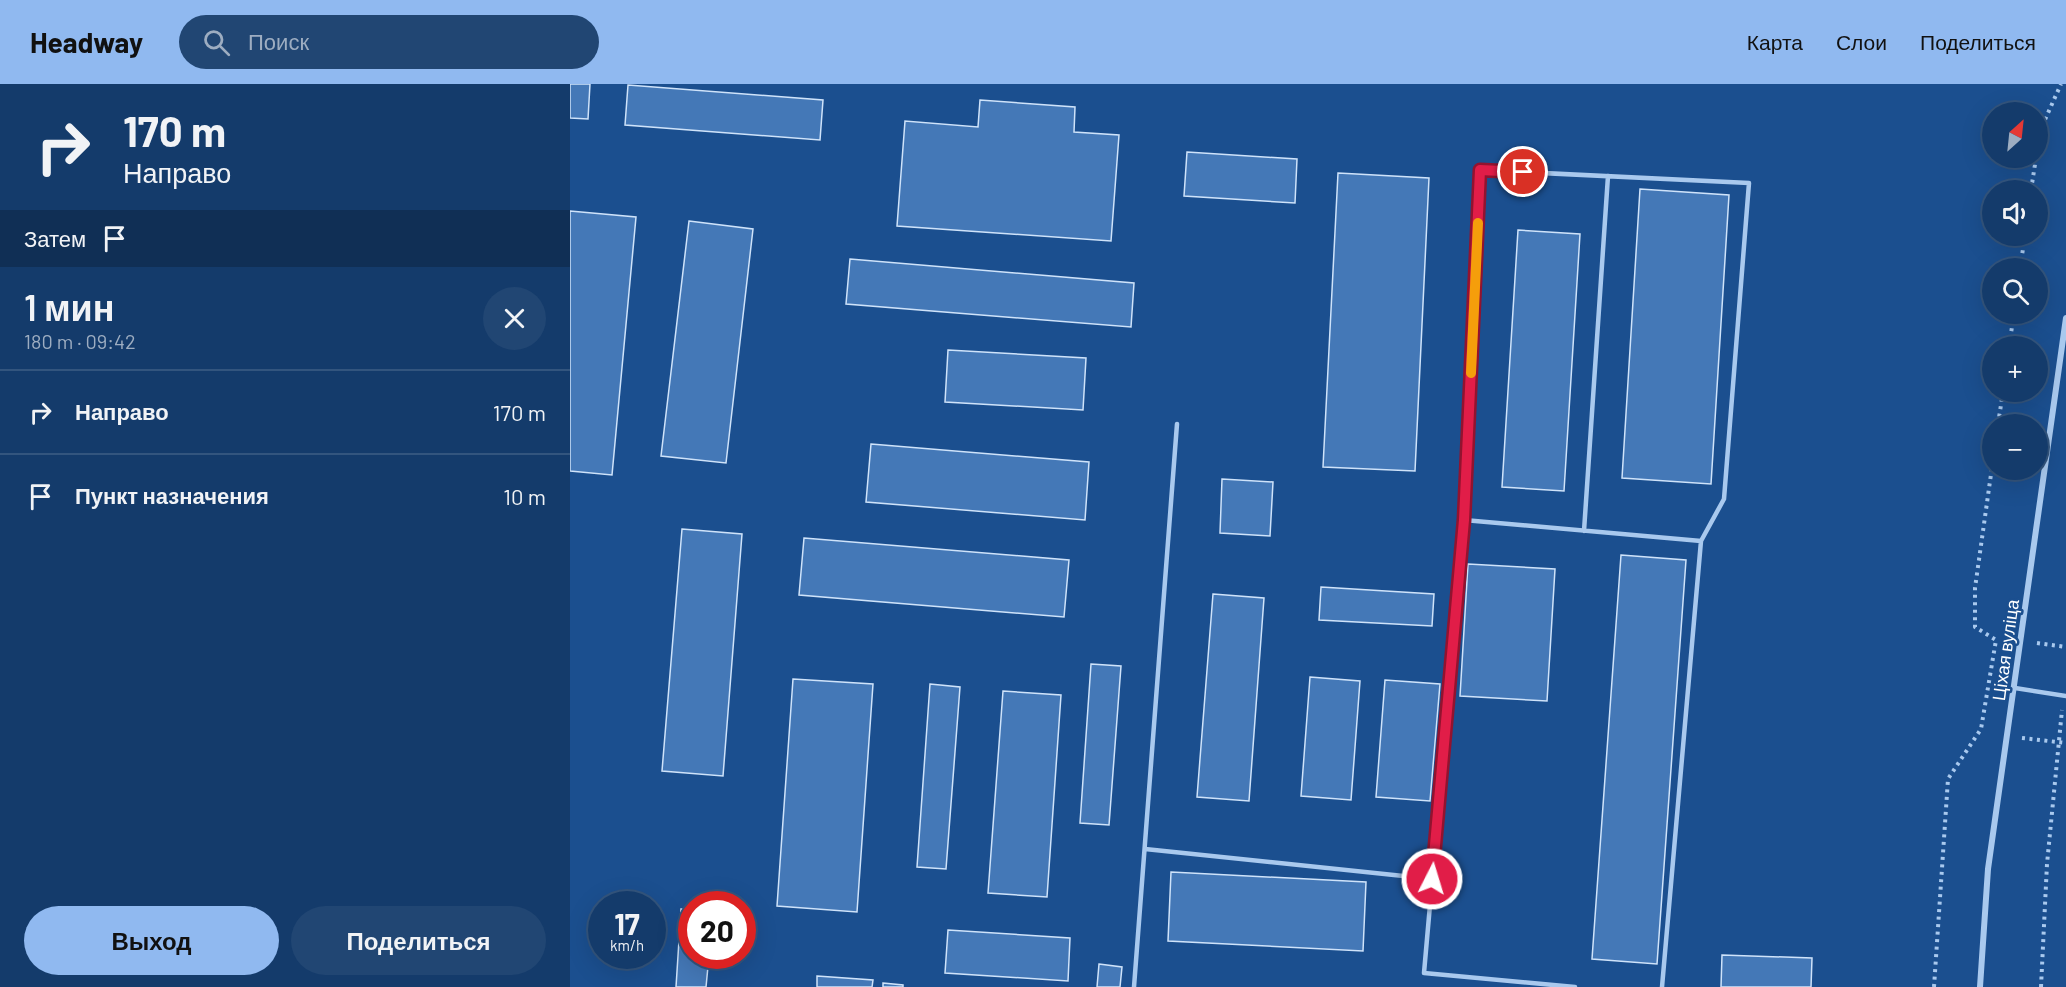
<!DOCTYPE html>
<html lang="ru">
<meta charset="utf-8">
<style>
:root{--surface:#143b6b;--page:#214673;--text:#f1f3f6;--muted:#9dadc1;--line:#33557e;--accent:#90b9f0}
body{margin:0;font-family:Barlow,sans-serif;background:var(--page);color:var(--text);height:100vh;display:flex;flex-direction:column;font-size:22px;white-space:nowrap}
*{box-sizing:border-box;margin:0}
p{font-size:20px;color:var(--muted)}
.icon{flex:none;width:33px;height:33px;fill:none;stroke:currentColor;stroke-width:2;stroke-linecap:round;stroke-linejoin:round}
.map{position:relative;flex:1;overflow:hidden}
.drawer{display:flex;flex-direction:column;background:var(--surface);width:570px}
.drawer>*{flex:none}
.hud{background:#143b6b;color:var(--text);overflow:hidden}
.needle{width:39px;rotate:27deg}
.tools{position:absolute;left:1412px;top:18px;display:grid;gap:12px}
.tools a{display:grid;place-items:center;width:66px;height:66px;border-radius:50%;background:var(--surface);box-shadow:0 6px 24px #0002,0 0 0 2px var(--line);font-size:30px}
.speed{position:absolute;left:18px;top:807px;display:flex;gap:12px;font-size:30px;font-weight:700;text-align:center}
.speed>*{display:grid;place-content:center;width:78px;height:78px;border-radius:50%;background:var(--surface);box-shadow:0 6px 24px #0002,0 0 0 2px var(--line);line-height:1}
.speed small{font-size:15px;font-weight:400}
.speed .limit{border:9px solid #d22;background:#fff;color:#111}
.pin{position:absolute;display:grid;place-items:center;width:51px;height:51px;color:#fff;margin:-26px;border:3px solid #fff;border-radius:50%;box-shadow:0 2px 6px #0007}
.me{position:absolute;width:66px;margin:-33px;rotate:5deg;stroke-linejoin:round;filter:drop-shadow(0 0 4px #0008)}
.turn{display:flex;align-items:center;gap:21px;height:126px;padding:0 24px;font-size:27px}
.turn .icon{width:78px;height:78px;stroke-width:2.5}
.turn b{display:block;font-size:42px;line-height:51px}
.then{display:flex;align-items:center;height:57px;padding:0 24px;background:#0003;gap:12px;font-size:22px}
.round{display:grid;place-items:center;flex:none;width:63px;height:63px;border-radius:32px;background:var(--page)}
.head{display:flex;align-items:center;justify-content:space-between;height:102px;padding:0 24px}
h1{font-size:36px;font-weight:600;line-height:45px}
.cta{display:flex;gap:12px;margin-top:auto;padding:12px 24px}
.cta a{flex:1;height:69px;border-radius:36px;background:var(--accent);color:#111;font-size:24px;font-weight:600;line-height:69px;text-align:center}
.cta a+a{background:var(--page);color:var(--text)}
ul{padding:0;list-style:none}
li{display:flex;align-items:center;gap:18px;height:84px;padding:0 24px;border-top:2px solid var(--line)}
li div{flex:1}
li b{display:block;font-size:22px}
li em{font-style:normal}
header{display:flex;align-items:center;gap:36px;box-sizing:border-box;height:84px;padding:0 30px;background:var(--accent);color:#111}
header strong{font-size:28px}
nav{display:flex;gap:33px;margin-inline-start:auto;font-size:21px}
.search{width:420px;height:54px;background:var(--page);display:flex;align-items:center;gap:15px;box-sizing:border-box;padding:0 21px;border-radius:33px;color:var(--muted);font-size:22px}
main{display:flex;flex:1;min-height:0}
.map>svg:first-child{display:block}
.building{fill:#4478b7;stroke:#cfe3fa;stroke-width:1.5}
.lines{fill:none;stroke-linecap:round;stroke-linejoin:round}
.path{stroke:#a9c9ee;stroke-width:4;stroke-dasharray:3 4.5;stroke-linecap:butt}
.service{stroke:#a9c9ee;stroke-width:4.5}
.minor{stroke:#a9c9ee;stroke-width:6}
.route-casing{stroke:#92132f;stroke-width:15}
.route{stroke:#e11d48;stroke-width:10}
.slow{stroke:#f59e0b;stroke-width:10}
.labels{text-anchor:middle;dominant-baseline:central;stroke-width:5;stroke-linejoin:round;paint-order:stroke}
.street-label{font-size:18px;fill:#fff;stroke:#1b4f8f}
</style>
<header>
<strong>Headway</strong>
<div class="search"><svg class="icon" aria-label="search" viewBox="0 0 24 24"><circle cx="10" cy="10" r="6"/><path d="M15 15l6 6"/></svg>Поиск</div>
<nav><a>Карта</a><a>Слои</a><a>Поделиться</a></nav>
</header>
<main>
<section class="drawer">
<div class="hud">
<div class="turn"><svg class="icon" aria-label="right" viewBox="0 0 24 24"><path d="M7 20v-9h11M14 6l5 5-5 5"/></svg><div><b>170 m</b>Направо</div></div>
<div class="then">Затем<svg class="icon" aria-label="arrive" viewBox="0 0 24 24"><path d="M6 21V4h12l-3 4 3 4H6"/></svg></div>
</div>
<div class="head"><div><h1>1 мин</h1><p>180 m · 09:42</p></div><a class="round"><svg class="icon" aria-label="close" viewBox="0 0 24 24"><path d="M6 6l12 12M18 6L6 18"/></svg></a></div>
<ul>
<li><svg class="icon" aria-label="right" viewBox="0 0 24 24"><path d="M7 20v-9h11M14 6l5 5-5 5"/></svg><div><b>Направо</b></div><em>170 m</em></li>
<li><svg class="icon" aria-label="arrive" viewBox="0 0 24 24"><path d="M6 21V4h12l-3 4 3 4H6"/></svg><div><b>Пункт назначения</b></div><em>10 m</em></li>
</ul>
<div class="cta"><a>Выход</a><a>Поделиться</a></div>
</section>
<div class="map">
<svg width="1496" height="903" viewBox="0 0 1496 903">
<rect width="100%" height="100%" fill="#1b4f8f"/>
<path class="building" d="M0,0H20L18,35L0,34Z
M58,1L253,16L250,56L55,41Z
M410,16L505,23L504,48L549,51L541,157L327,142L335,37L408,43Z
M617,68L727,75L725,119L614,112Z
M768,89L859,94L845,387L753,383Z
M1070,105L1159,111L1141,400L1052,394Z
M0,127L66,133L42,391L0,387Z
M119,137L183,145L156,379L91,372Z
M948,146L1010,150L994,407L932,403Z
M280,175L564,199L561,243L276,220Z
M378,266L516,274L513,326L375,318Z
M301,360L519,378L515,436L296,418Z
M652,395L703,398L700,452L650,449Z
M112,445L172,450L153,692L92,687Z
M234,454L499,476L494,533L229,511Z
M1051,471L1116,476L1087,880L1022,875Z
M898,480L985,485L977,617L890,612Z
M751,503L864,510L862,542L749,536Z
M643,510L694,514L679,717L627,713Z
M521,580L551,582L539,741L510,739Z
M740,593L790,597L781,716L731,712Z
M223,595L303,600L287,828L207,822Z
M815,596L870,600L860,717L806,713Z
M360,600L390,603L376,785L347,783Z
M433,607L491,611L477,813L418,809Z
M601,788L796,798L793,867L598,857Z
M111,825L122,826V872H139L136,903H106Z
M378,846L500,854L498,897L375,889Z
M1152,871L1242,874L1241,903H1151Z
M529,880L552,883L550,903H527Z
M247,892L303,896L302,903H247Z
M313,899L333,901V903H313Z"/>
<g class="lines">
<path class="path" d="M1467,64L1469,49L1491,0
M1461,106L1466,74
M1450,184L1455,152
M1439,262L1444,230
M1428,340L1433,308
M1467,559L1496,563
M1452,654L1496,659
M1364,903L1378,695L1411,645L1426,556L1405,543V504L1422,383
M1471,903L1477,780L1492,626"/>
<path class="service" d="M894,436L910,86L1179,99L1154,415L1131,457
M1014,447L1038,92
M1445,604L1496,612
M575,765L862,795
M564,903L607,340
M1005,903L854,889L894,436L1131,457L1092,903"/>
<path class="minor" d="M1410,903L1418,785L1496,234"/>
</g>
<g class="lines">
<defs>
<path id="route" d="M862,795L894,436L910,86L953,88"/>
</defs>
<use href="#route" class="route-casing"/>
<use href="#route" class="route"/>
<path class="slow" d="M901,289L908,139"/>
</g>
<g class="labels">
<g class="street-label">
<text transform="translate(1435 566) rotate(-82)">Ціхая вуліца</text>
</g>
</g>
</svg>
<div class="tools">
<a><svg class="needle" viewBox="-14 -14 28 28"><path d="M0-13l5 13h-10z" fill="#e53935"/><path d="M0 13l5-13h-10z" fill="#9dadc1"/></svg></a>
<a><svg class="icon" aria-label="sound" viewBox="0 0 24 24"><path d="M4 9h4l5-4v14l-5-4H4zM17 9q2 3 0 6"/></svg></a>
<a><svg class="icon" aria-label="search" viewBox="0 0 24 24"><circle cx="10" cy="10" r="6"/><path d="M15 15l6 6"/></svg></a>
<a>+</a>
<a>−</a>
</div>
<div class="speed"><div>17<small>km/h</small></div><div class="limit">20</div></div>
<div class="pin" style="left:953px;top:88px;background:#d93025"><svg class="icon" aria-label="arrive" viewBox="0 0 24 24"><path d="M6 21V4h12l-3 4 3 4H6"/></svg></div>
<svg class="me" style="left:862px;top:795px" viewBox="-20 -20 40 40"><circle r="17" fill="#e11d48" stroke="#fff" stroke-width="3"/><path d="M0-11L8 9 0 5-8 9z" fill="#fff"/></svg>
</div>
</main>
